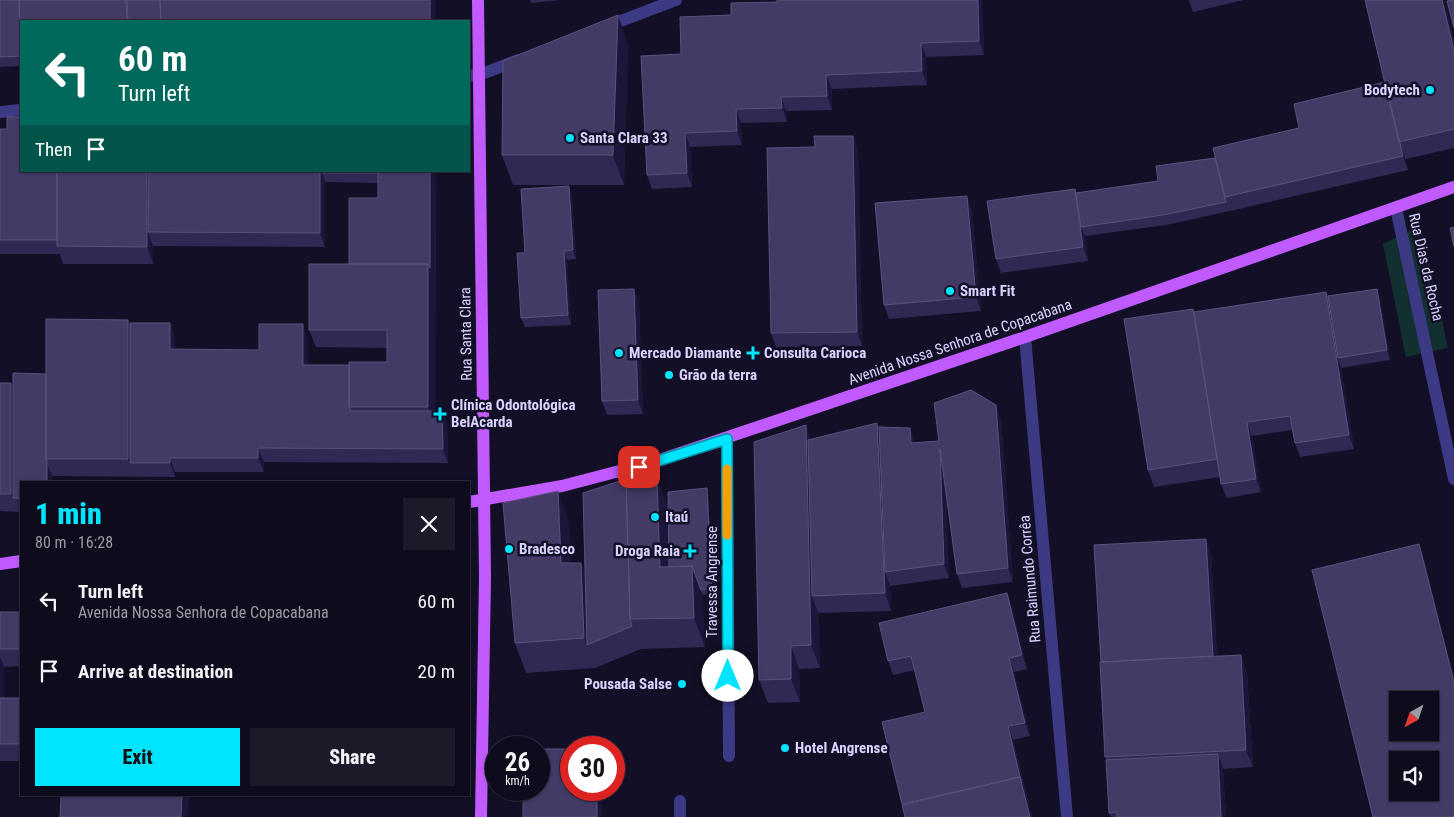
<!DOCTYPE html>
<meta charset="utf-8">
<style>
:root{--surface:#0e0b1c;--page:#1c1929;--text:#f1f3f6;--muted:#9b9ba3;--line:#2e2b3b;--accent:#00e5ff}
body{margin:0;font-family:"Roboto Condensed",sans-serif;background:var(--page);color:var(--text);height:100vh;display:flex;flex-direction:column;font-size:19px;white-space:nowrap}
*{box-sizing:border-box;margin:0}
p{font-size:16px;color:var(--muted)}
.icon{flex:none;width:28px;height:28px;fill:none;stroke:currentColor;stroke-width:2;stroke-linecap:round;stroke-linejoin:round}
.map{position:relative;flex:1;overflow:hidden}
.sheet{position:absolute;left:20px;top:481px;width:450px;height:315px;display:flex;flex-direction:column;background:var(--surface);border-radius:0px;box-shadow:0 1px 4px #0004,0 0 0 1px var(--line)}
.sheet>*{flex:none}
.hud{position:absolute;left:20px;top:20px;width:450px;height:152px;border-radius:0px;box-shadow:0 1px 4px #0004,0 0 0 1px var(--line);background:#00695c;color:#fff;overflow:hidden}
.needle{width:32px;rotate:220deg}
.buttons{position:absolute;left:1389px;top:691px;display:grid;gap:10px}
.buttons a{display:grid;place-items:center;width:50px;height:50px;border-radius:0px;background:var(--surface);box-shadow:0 1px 4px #0004,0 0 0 1px var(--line);font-size:25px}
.speed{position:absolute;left:485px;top:736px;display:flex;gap:10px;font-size:25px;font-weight:700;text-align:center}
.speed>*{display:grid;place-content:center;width:65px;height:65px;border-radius:50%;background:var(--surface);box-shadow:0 1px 4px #0004,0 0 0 1px var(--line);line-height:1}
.speed small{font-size:12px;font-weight:400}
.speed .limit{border:8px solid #d22;background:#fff;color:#111}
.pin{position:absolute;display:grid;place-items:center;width:42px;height:42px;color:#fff;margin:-21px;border-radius:10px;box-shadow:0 2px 8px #0006}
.me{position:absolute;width:55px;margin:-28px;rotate:0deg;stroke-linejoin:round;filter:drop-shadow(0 0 4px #0008)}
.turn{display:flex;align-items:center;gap:18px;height:105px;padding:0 15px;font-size:22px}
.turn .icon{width:65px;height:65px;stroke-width:2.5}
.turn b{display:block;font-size:35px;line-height:42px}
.then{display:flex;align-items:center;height:48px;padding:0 15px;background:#0003;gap:10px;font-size:19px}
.round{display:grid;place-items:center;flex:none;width:52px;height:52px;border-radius:0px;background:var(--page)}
.overview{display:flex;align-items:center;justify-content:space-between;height:85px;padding:0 15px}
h1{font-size:30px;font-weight:800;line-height:38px;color:var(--accent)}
.cta{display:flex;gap:10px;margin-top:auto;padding:10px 15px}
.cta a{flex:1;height:58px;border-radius:0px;background:var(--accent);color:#111;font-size:20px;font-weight:800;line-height:58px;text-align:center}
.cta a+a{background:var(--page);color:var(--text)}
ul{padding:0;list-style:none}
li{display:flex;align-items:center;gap:15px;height:70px;padding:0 15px}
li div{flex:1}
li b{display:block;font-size:19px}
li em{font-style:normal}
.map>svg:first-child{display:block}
.green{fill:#12302f}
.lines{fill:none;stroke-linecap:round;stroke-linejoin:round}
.minor{stroke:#3d3a85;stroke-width:12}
.major{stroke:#c25bff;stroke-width:12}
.wall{fill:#312854}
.shaded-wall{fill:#1d163a}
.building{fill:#433a66;stroke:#5a527e;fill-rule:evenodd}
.route-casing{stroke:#0095a6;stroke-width:12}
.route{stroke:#00e5ff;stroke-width:9}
.slow{stroke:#f59e0b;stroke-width:9}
.poi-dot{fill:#00e5ff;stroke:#130f26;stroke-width:2}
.labels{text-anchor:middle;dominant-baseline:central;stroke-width:5;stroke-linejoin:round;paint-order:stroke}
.poi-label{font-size:15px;font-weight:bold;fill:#d9d4ff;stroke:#130f26;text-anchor:start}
.street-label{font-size:15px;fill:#d9d4ff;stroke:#130f26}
</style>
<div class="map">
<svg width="1454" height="817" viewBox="0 0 1454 817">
<rect width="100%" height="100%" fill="#130f26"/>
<path class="green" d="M1421,225L1448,348L1406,357L1383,244Z"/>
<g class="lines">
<path class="minor" d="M605,27L676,0
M469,76L479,75L518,60
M0,112L21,110
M1396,208L1454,479
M1025,337L1067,817
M727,439L729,756
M680,817V801"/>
<path class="major" d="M478,0L485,577L481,817
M469,502L562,486L654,462L1025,337L1454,187
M0,564L21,561"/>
</g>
<path class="wall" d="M0,0H435V21H21V66L0,67Z
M530,0H561L531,3Z
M777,0H982L984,55L926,57L927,85L832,89V110L786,111L787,122L741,123L742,145L690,147L692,187L652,189L647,175L681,54L731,15L777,2Z
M1189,0H1244L1193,12Z
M1365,0H1444L1454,40V148L1406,159L1405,158L1408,170L1230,211L1166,225L1085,236L1088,261L1001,273L996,259L1075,189L1076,193L1158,181L1215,158L1299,128L1385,82Z
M628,45L624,185H513L502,155Z
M0,129L21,171H436L435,411H442L447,425L448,463L264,462V472H175V477L52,476L21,482V512L0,511V383L13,387L46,374L128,320L130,323H170L175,337V349L259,350L308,338V365H349L387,362V348L316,347L309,330L349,264L378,198V183L325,182V247L153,246V264H63L60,254H0Z
M853,136L858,150L862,346L776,347L771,333L815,147Z
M569,186L572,196L576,259L567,260L571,325L525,327L521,318L525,253Z
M972,210L981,311L889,319L884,305Z
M634,289L639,303L643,414L607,415L602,401Z
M1326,292L1328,296L1380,298L1390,360L1341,368L1354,449L1300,457L1295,443L1292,430L1252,436L1261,492L1227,498L1221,484L1220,477L1154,487L1148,470L1194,312Z
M1001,419L1013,582L962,588L957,574L946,494L949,578L890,586V585L891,611L818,613L820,668L799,669L800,702L768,703L759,680L811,439L877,423L879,427L915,443L939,441Z
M707,488L708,493L713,594L702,595L705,647L641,649L595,668L526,673L515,643L569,521L570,563H581L585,574L668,507Z
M1206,539L1211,553L1217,656L1241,655L1247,673L1253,767L1223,769L1226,817H1111L1109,813L1106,760L1105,757L1101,662Z
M1007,593L1012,607L1027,669L1014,672L1030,736L1013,740L1032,817L925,712L915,670L893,675L888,661Z
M0,612H21V666L4,667V698H21V761H0Z"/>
<path class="shaded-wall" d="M430,0H435V21H430Z
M978,0H982L984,55L979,41Z
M1442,0H1444L1454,40V50Z
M618,15L628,45L624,185L613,155Z
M921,43L926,57L927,85L922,71Z
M826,75L832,89V110L827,96Z
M781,97L786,111L787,122L782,108Z
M736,109L741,123L742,145L737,131Z
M685,133L690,147L692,187L687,173Z
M853,136L858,150L862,346L857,332Z
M1400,144L1405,158L1408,170L1403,156Z
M147,171H154L148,232L153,246V264L147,247Z
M320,171H325L322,173L325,182V247L320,233Z
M430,171H436L435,425L428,407V264Z
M569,186L572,196L576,259L573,250Z
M1075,189L1080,203L1081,227L1085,236L1088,261L1083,247Z
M967,196L972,210L981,311L976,297Z
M564,251L567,260L571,325L568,315Z
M634,289L639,303L643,414L638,400Z
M1377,289L1380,298L1390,360L1387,350Z
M1326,292L1331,306L1338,358L1341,368L1354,449L1349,435Z
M1193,309L1199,326L1223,477L1217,459Z
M128,320L135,337L130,463L128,459Z
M170,323L175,337V363L170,349Z
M303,324L308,338V379L303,365Z
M11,383L18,400L13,498L11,494Z
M996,405L1001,419L1013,582L1008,568Z
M442,411L447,425L448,463L443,449Z
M1247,422L1252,436L1261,492L1256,479Z
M877,423L884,441L885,572L890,585L891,611L885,593Z
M806,425L814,448L812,596L818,613L820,668L811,645Z
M910,428L915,442L917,457L911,443Z
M258,448L264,462V472L258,458Z
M940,449L945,463L949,578L944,564Z
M170,458L175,472V477L170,463Z
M47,463L52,476V482H47Z
M657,478L668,507L671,591L660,567Z
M707,488L708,493L713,594L712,589Z
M558,491L569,521L571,593L561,563Z
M1206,539L1211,553L1218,674L1213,660Z
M1419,544L1424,558L1454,676V682Z
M581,563L592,592L587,645L584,638Z
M692,566L703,596L705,647L694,618Z
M1007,593L1012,607L1027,669L1022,655Z
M791,646L799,669L800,702L791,679Z
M1241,655L1247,673L1253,767L1246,750Z
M0,656L4,667V716L0,704Z
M1009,658L1014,672L1030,736L1025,723Z
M1008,726L1013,740L1026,795L1021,781Z
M1218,754L1223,768L1226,817H1221Z
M1020,777L1026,795L1032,817H1030Z
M597,790H602V817H597Z
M182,795H189L188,817H181Z"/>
<path class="building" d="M0,0H19L21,56L0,57Z
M19,0H126L127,21H21V52Z
M127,0H160L161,21H128Z
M160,0H430V21H161Z
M777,0H978L979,41L921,43L922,71L826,75L827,96L781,97L782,108L736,109L737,131L685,133L687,173L647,175L641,56L681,54L680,17L731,15V3L777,2Z
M1365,0H1442L1454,50V129L1399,142Z
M1452,0H1454V28L1447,1Z
M618,15L613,155H502L503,61Z
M1385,82L1403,156L1225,197L1213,148L1299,128L1294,104Z
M7,117H21V171H57V240H0V129H7Z
M814,136H853L857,332L771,333L767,148L815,147Z
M1215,158L1226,202L1163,215L1081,227L1076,193L1158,181L1156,166Z
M57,171H147V247L57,246Z
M149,171H320V233L148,232Z
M322,171H378V173H322Z
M378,171H430V268L428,264H349V198H378Z
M569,186L573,250L564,251L568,315L521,318L517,253H525L521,189Z
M1075,189L1083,247L996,259L987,201Z
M967,196L976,297L884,305L875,203Z
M1454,227V247L1450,228Z
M309,264H428V407H349V362H387V330H309Z
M634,289L638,400L602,401L598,290Z
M1377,289L1387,350L1338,358L1328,296Z
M1326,292L1349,435L1295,443L1290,416L1247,422L1256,479L1221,484L1194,312Z
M1193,309L1217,459L1148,470L1124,319Z
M46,319L128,320V459H46Z
M130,323H170V349L259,350V324H303V365H349V407L351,411H442L443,449L258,448V458H170V463H130Z
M13,373L46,374V459L47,463V482H21V498H13Z
M0,383H11V494H0Z
M971,390L996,405L1008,568L957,574L940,449L944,564L885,572L879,427L910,428L911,443L939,441L934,403Z
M877,423L885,593L812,596L808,440Z
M806,425L811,645L791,646V679L759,680L754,442Z
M626,478H657L660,567L692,566L694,618L630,619Z
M626,479L630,619L632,626L587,645L583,493Z
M707,488L712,589L701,590L692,566L669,567L668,492Z
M558,491L561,563H581L584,638L515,643L503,503Z
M1206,539L1213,656L1101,662L1094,545Z
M1419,544L1454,682V817H1373L1312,570ZM1398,700H1430V732H1398ZM1398,760H1430V792H1398Z
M1007,593L1022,655L1009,658L1025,723L1008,726L1021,781L1020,777L902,804L882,722L925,712L911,656L888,661L879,623Z
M0,612H21V649H0Z
M1241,655L1246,750L1105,757L1100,662Z
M0,698H21V744H0Z
M539,749H571V790H597V817H523V790H539Z
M1218,754L1221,817H1117V812L1109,813L1106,760Z
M1020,777L1030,817H905L902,805Z
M61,795H182L181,817H60Z"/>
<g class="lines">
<defs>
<path id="route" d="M639,467L727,439L728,676"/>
</defs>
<use href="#route" class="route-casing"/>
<use href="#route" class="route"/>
<path class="slow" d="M727,469V535"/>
</g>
<g class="poi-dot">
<circle cx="1430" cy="90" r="5"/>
<circle cx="570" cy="138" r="5"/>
<circle cx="950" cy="291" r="5"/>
<circle cx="619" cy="353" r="5"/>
<path d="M750.5 345.5h5v5h5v5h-5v5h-5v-5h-5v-5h5z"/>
<circle cx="669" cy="375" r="5"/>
<path d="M437.5 406.5h5v5h5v5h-5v5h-5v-5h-5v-5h5z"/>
<circle cx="655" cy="517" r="5"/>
<circle cx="509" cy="549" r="5"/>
<path d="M687.5 543.5h5v5h5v5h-5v5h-5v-5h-5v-5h5z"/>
<circle cx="682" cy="684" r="5"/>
<circle cx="785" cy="748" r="5"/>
</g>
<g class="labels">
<g class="poi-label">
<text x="1420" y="90" text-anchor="end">Bodytech</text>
<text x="580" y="138">Santa Clara 33</text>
<text x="960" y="291">Smart Fit</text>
<text x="629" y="353">Mercado Diamante</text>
<text x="764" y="353">Consulta Carioca</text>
<text x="679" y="375">Grão da terra</text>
<text x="451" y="405">Clínica Odontológica<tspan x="451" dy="17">BelAcarda</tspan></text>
<text x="665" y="517">Itaú</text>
<text x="519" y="549">Bradesco</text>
<text x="680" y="551" text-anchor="end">Droga Raia</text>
<text x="672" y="684" text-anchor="end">Pousada Salse</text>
<text x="795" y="748">Hotel Angrense</text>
</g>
<g class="street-label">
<text transform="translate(1426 267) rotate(77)">Rua Dias da Rocha</text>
<text transform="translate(466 334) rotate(-91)">Rua Santa Clara</text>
<text transform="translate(960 342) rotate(-19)">Avenida Nossa Senhora de Copacabana</text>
<text transform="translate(1030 579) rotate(-95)">Rua Raimundo Corrêa</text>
<text transform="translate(712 582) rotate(-90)">Travessa Angrense</text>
</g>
</g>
</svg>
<div class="buttons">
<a><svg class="needle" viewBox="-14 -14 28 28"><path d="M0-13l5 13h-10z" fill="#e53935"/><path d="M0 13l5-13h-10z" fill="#9b9ba3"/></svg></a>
<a><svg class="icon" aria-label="sound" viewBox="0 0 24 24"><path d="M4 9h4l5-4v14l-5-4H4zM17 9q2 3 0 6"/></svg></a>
</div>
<div class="speed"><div>26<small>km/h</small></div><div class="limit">30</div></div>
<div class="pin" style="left:639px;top:467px;background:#d93025"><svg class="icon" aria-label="arrive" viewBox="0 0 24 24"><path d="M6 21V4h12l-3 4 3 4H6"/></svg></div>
<svg class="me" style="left:728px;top:676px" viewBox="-20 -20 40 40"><circle r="19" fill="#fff"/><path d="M0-13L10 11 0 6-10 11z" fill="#00e5ff"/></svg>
<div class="hud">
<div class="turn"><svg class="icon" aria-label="left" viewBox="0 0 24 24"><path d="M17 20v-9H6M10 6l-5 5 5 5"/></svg><div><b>60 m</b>Turn left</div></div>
<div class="then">Then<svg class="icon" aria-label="arrive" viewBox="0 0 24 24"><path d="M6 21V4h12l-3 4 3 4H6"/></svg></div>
</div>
<section class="sheet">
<div class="overview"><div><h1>1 min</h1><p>80 m · 16:28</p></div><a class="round"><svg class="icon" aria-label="close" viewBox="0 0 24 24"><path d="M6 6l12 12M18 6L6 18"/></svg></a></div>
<ul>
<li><svg class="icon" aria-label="left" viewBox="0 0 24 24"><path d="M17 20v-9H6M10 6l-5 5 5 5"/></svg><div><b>Turn left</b><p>Avenida Nossa Senhora de Copacabana</p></div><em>60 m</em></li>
<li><svg class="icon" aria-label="arrive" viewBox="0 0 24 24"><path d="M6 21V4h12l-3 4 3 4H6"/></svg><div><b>Arrive at destination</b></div><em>20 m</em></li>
</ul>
<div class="cta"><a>Exit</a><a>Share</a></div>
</section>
</div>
